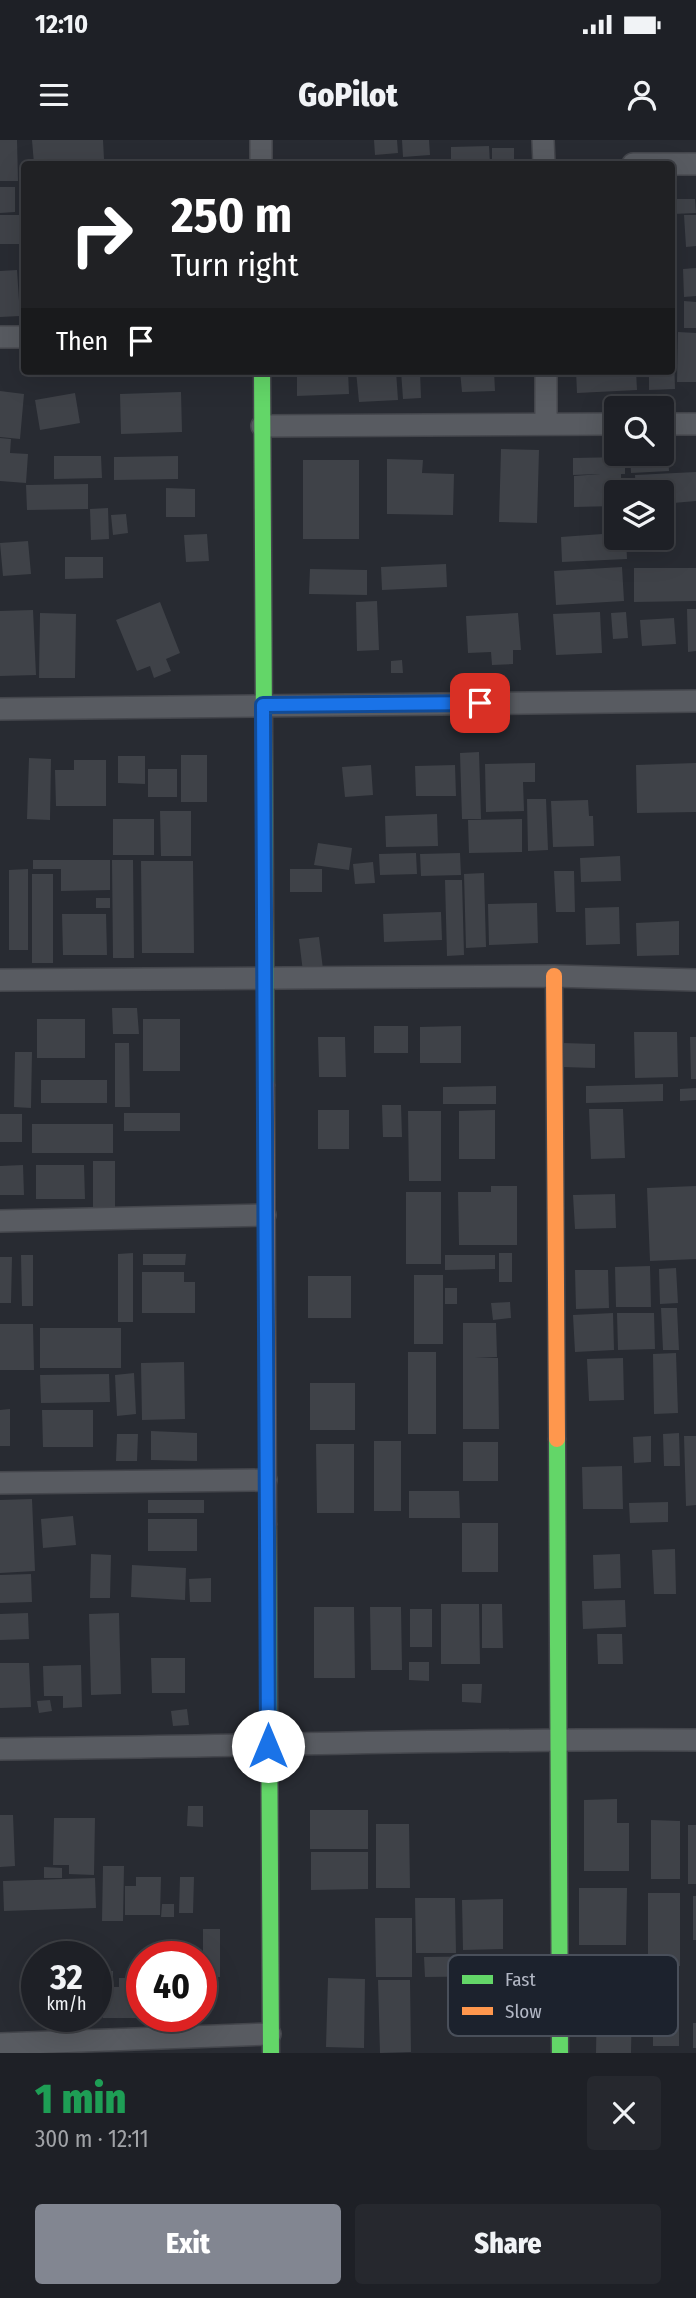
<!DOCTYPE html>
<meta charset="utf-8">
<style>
:root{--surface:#1e2026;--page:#26282e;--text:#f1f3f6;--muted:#a1a3a7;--line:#3c3e43;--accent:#828691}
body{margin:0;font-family:"Fira Sans Condensed",sans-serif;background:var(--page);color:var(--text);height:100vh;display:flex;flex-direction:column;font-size:26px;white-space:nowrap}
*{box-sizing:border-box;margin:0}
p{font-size:23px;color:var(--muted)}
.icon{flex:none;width:38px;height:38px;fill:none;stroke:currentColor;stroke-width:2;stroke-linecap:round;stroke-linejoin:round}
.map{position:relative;height:1913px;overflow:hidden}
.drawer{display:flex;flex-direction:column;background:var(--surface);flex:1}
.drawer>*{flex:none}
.hud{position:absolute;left:21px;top:21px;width:654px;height:214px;border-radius:7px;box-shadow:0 7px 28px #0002,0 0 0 2px var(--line);background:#202124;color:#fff;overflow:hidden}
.controls{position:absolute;left:604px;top:256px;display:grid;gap:14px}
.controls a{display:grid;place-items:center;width:70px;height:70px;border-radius:7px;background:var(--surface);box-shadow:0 7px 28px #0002,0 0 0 2px var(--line);font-size:35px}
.speed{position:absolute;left:21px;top:1801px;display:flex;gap:14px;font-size:35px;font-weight:700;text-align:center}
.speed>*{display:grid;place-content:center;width:91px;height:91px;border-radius:50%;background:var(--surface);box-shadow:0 7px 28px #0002,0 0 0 2px var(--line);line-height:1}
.speed small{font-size:18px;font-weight:400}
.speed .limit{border:10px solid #d22;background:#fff;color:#111}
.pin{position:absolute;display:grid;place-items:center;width:60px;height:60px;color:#fff;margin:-30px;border-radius:14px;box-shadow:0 4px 10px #0006}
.me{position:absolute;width:77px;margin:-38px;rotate:0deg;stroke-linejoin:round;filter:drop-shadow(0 0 5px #0008)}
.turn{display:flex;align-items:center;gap:24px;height:147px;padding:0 35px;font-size:32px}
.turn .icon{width:91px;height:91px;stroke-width:2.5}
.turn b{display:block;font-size:49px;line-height:60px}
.then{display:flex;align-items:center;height:66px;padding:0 35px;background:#0003;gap:14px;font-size:26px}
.round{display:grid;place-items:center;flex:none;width:74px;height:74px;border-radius:7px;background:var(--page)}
.headline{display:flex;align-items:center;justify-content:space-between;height:119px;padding:0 35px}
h1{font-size:42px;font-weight:800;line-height:52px;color:#1e9e55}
.button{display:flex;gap:14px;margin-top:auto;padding:14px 35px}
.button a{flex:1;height:80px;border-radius:7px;background:var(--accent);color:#fff;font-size:28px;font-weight:800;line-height:80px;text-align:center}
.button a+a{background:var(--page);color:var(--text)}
.status{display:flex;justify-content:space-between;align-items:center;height:49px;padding:0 35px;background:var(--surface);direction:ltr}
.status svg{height:19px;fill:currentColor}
header{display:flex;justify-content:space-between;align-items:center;height:91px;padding:0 35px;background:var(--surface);font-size:32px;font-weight:800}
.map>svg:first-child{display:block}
.building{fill:#3f4248}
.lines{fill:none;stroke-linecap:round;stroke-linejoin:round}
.street-casing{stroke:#44464c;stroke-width:24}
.fast-casing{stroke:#44464c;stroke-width:19}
.slow-casing{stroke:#44464c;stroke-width:19}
.street{stroke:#585b61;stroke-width:21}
.fast{stroke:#63d668;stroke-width:16}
.slow{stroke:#ff974d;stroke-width:16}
.route-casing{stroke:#114b97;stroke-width:18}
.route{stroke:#1a73e8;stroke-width:12}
.key{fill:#1c222d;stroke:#494f5a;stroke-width:2}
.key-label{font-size:19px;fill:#b2b7c4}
</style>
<div class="status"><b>12:10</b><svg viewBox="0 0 49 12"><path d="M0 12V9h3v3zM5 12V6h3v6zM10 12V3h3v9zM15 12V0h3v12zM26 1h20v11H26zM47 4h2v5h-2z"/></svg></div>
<header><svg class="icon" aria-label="menu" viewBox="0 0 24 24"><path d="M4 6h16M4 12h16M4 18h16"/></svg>GoPilot<svg class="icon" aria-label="person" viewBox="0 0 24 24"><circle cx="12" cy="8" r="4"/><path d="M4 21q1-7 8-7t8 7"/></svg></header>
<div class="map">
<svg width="696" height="1913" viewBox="0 0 696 1913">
<rect width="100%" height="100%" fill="#282b32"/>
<path class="building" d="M0,0H17L18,41H0Z
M32,0H103L104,19L73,21V24H34Z
M374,0H397L398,13L375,15Z
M402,0H429L430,15L403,17Z
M489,6L490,24H451V7Z
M492,8H514V19L492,20Z
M362,21V24H342V22Z
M395,21L396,24H371V22Z
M0,47H15V72L0,73Z
M673,59H695L696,73L673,74Z
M0,75H24V104H0Z
M684,75H696V106L686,107Z
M696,128V156L684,157L683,129Z
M17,130L20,176L0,177V131Z
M684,161L696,162V188H684Z
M678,192L696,193V242H677Z
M672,214H674L675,249L649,250V231H672Z
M297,231H348L349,254L297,256Z
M356,231H396L398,260L359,262Z
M401,231H420L421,258L403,259Z
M460,231H494L495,251L462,252Z
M576,231H636L637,250L577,253Z
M0,251L24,254L20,299L0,297Z
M181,252L182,292L121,294L120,254Z
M75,253L80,283L40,290L35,260Z
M0,298L11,299L10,313L28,314L26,343L0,341Z
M501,309L539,310L537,383L499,382Z
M668,315L669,331L631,333L630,317Z
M54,316H101L102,338L54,339Z
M178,316V339L114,340V317Z
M625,317V334H621V352H616V366L574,367V336L600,334L573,335V318Z
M387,319L423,320L422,333L454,334L453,375L387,374Z
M303,320H359V399H303Z
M696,332V361L662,364V352H636L635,335Z
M88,344V369L27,370L26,345Z
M166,348L195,349V377H166Z
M108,368L109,399L91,400L90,369Z
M126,374L128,393L113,395L111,375Z
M616,393V397H626L627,419L562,422L561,397Z
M207,394L209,421L186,422L184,395Z
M28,401L31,434L3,436L0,403Z
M65,417H103V438L65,439Z
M446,424L447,447L382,450L381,427Z
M622,427L624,461L556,465L554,431Z
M634,428H696V461L634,462Z
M310,429L367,430V455L309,454Z
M377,461L379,510L357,511L356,462Z
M160,462L180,513L166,519L171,531L154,538L150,526L137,531L116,480Z
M687,469H696V511L688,512Z
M33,470L36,535L0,536V471Z
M600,472L602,513L556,515L553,474Z
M626,472L628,498L613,499L611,473Z
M40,473L76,474L75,538H39Z
M518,473L521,510H513V524L492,525L491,512L468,513L466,476Z
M674,478L676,504L642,506L640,480Z
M402,520L403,533H391V521Z
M479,612L481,679H462L460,613Z
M181,615H207V662H181Z
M118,616H145V644L118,643Z
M29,618L51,619L50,680L27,679Z
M74,620H106V666H56L55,630H74Z
M535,623V642H523L524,671L486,672L485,624Z
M696,623V672L637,673L636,625Z
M371,625L373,655L345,657L342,627Z
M455,625L456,656H416L415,626Z
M148,629H177V657H148Z
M527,659H546L548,710L528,711Z
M588,660L589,676H593L594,706L553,707L551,661Z
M160,671H191V716H161Z
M437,674L438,706L386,707L385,676Z
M113,679H154V715H113Z
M522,679V712L469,713L468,680Z
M318,703L352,708L349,730L314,725Z
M416,713L417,734L380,735L379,714Z
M460,713L461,735L421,736L420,714Z
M620,716L621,741L581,742L580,718Z
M33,720H110V750L61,751V729H33Z
M112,720H133L134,818H113Z
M141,721H193L194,813H142Z
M373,722L375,743L355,744L353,724Z
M28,729V810H9V730Z
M290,729H322V752H290Z
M554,731H574L575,772H556Z
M484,733L486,807L466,808L464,734Z
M32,734H53V823H32Z
M445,740H462L464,815L447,816Z
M96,758H110V768H96Z
M537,763L538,803L489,805L488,764Z
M619,767L620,804L586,805L585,768Z
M441,772L442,800L384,802L383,774Z
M62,774H106L107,815H63Z
M679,781V815L637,816L636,783Z
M319,797L323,829L303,832L299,799Z
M112,868H137L139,894H113Z
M37,879H85V918H37Z
M143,879H180V931H143Z
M374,886H408V913H374Z
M461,886V923H420V887Z
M634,892H677L678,937L635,938Z
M318,897H345L346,937H319Z
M690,897H696V939H691Z
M115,903H129L130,967H115Z
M563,903L595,904V928L563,927Z
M15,912H32L31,968L14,967Z
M41,940H107V963H41Z
M663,944V961L586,963V946Z
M496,946V964H443V947Z
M696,948V960L680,961V949Z
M382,965H401L402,997H383Z
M589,969H623L625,1018L591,1019Z
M318,970H349V1009H318Z
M495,970V1019H459V971Z
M408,971H441V1041H409Z
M124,973H180V991H124Z
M0,974H22V1002H0Z
M32,984H113V1013H32Z
M93,1021H115V1068L93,1069Z
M23,1025L24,1055H0V1026Z
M36,1025H84L85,1059H36Z
M491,1046H517V1105H459L458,1052H491Z
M696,1046V1119L650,1121L647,1048Z
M406,1052H441V1124H406Z
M615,1054L616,1088L575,1089L573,1055Z
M133,1113V1182H118V1114Z
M499,1113H512V1142H499Z
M143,1114H186L185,1125H143Z
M21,1115H33V1166H22Z
M445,1115H495V1129L445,1130Z
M0,1117H12L11,1163H0Z
M650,1126L651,1167H616L615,1127Z
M676,1128L678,1163L660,1164L659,1129Z
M575,1130H608L609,1168L576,1169Z
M142,1132H184V1142H195V1173H142Z
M414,1135H443V1204H414Z
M308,1136H351V1178H308Z
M445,1148H457V1164H445Z
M510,1162L511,1178L493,1180L491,1163Z
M661,1168H677L679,1210H663Z
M613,1173L614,1210L575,1212L573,1175Z
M617,1173H654L655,1209L618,1210Z
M463,1183H496L497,1217L475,1218H498L499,1289H463Z
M0,1184H33L34,1230H0Z
M40,1188H121V1228H40Z
M408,1212H436V1294H408Z
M676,1213L678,1273L654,1274L653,1214Z
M623,1218L624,1260L589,1261L587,1219Z
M184,1222L185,1279L142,1280L141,1223Z
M134,1233L136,1274L117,1276L115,1235Z
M109,1234L110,1262L41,1263L40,1235Z
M310,1243H355V1290H310Z
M10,1269V1306H0V1270Z
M42,1270H93V1307H43Z
M151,1291L197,1293V1321L151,1320Z
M679,1293L680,1326H664L663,1294Z
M117,1294H138L137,1321H116Z
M651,1296V1322L634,1323L633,1297Z
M684,1296H696V1365L686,1366Z
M374,1301H401V1371H374Z
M463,1302H498V1341H463Z
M316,1304H354V1373H317Z
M622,1326L623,1369H583L582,1327Z
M409,1351H459L460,1378H409Z
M32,1359L35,1431L0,1433V1360Z
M148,1360H204V1373H148Z
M668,1362V1382L630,1383L629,1363Z
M73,1376L76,1405L43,1408L41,1379Z
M148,1379H197V1411H148Z
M462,1383H498V1432H462Z
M675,1409L676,1454H654L652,1410Z
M91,1414L111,1415L110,1458H90Z
M620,1414L621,1448L594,1449L593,1415Z
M132,1425L186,1428L185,1460L131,1457Z
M31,1434L32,1462L0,1463V1435Z
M211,1438V1462H190L189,1439Z
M625,1460L626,1487L583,1489L582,1461Z
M441,1464H479L480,1524H441Z
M482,1464H502L503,1508H482Z
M314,1467H354L355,1538H314Z
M370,1467H401L402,1530H371Z
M410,1469H432V1507H410Z
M28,1473L29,1499L0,1500V1474Z
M119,1473L121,1554L91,1555L89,1474Z
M597,1494H622L623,1524H598Z
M151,1518H185V1553H152Z
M409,1522H429V1541L409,1540Z
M0,1523H29L31,1567L0,1568Z
M81,1525L82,1567L63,1568V1556H44L43,1526Z
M462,1544H482L481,1563L462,1562Z
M50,1560L52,1571L39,1573L37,1561Z
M187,1569L189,1585L173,1586L171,1571Z
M617,1659V1683H629V1731H584V1660Z
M188,1666H203V1687L187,1686Z
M310,1670H368V1709H310Z
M0,1675H13L15,1726L0,1727Z
M54,1678H95L94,1735L69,1734V1725H53Z
M651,1680L680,1681V1739H651Z
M376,1684H409L410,1748H376Z
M688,1685H696V1744H688Z
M311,1712H368V1749L311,1750Z
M103,1726H124L123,1781H102Z
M44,1727L62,1728V1738H44Z
M136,1737H161L160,1775H125V1746H136Z
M180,1737H194L193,1773H179Z
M95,1738L96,1768L4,1771L3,1741Z
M579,1748H627L626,1805H579Z
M648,1753H680V1826H648Z
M693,1756H696V1800H693Z
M415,1758H455L456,1813H416Z
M503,1759V1809L463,1810L462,1760Z
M162,1764H174V1777H161Z
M375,1778H412V1837H376Z
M203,1789H220V1837H201V1816H197V1814H203Z
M511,1816V1836L425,1837L424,1817Z
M102,1831H113V1842H102Z
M119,1838H142V1878H103V1847H119Z
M328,1838L365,1839L364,1908L326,1907Z
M378,1840H410L411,1912L380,1913Z
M653,1844H679V1906H653Z
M597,1860L632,1861L631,1913H596Z
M154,1876H192V1879L154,1878Z
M693,1883H696V1908H693Z"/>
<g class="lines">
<defs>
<path id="street" d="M261,0V24
M543,0L544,24
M633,24H696
M0,197H24
M546,231V284
M662,284H696
M262,286L616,284
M0,569L696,561
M0,840L554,836L696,840
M0,1081L265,1075
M0,1343L266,1340
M0,1609C232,1607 464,1598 696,1600
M0,1904L270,1894"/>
<path id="fast" d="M262,231L266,945
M557,1299L560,1913
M268,1384L271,1913"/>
<path id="slow" d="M554,836L557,1299
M266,945L268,1384"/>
</defs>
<use href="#street" class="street-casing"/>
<use href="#fast" class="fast-casing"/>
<use href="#slow" class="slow-casing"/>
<use href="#street" class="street"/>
<use href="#fast" class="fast"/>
<use href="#slow" class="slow"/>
</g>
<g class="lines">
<defs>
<path id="route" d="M268,1606L263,565L480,563"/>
</defs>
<use href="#route" class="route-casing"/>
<use href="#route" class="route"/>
</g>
<rect x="448" y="1815" width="230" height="81" rx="10" class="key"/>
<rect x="462" y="1835" width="31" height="9" fill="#63d668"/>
<rect x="462" y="1867" width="31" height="8" fill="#ff974d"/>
<g class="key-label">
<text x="505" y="1846">Fast</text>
<text x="505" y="1878">Slow</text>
</g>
</svg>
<div class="controls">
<a><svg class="icon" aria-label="search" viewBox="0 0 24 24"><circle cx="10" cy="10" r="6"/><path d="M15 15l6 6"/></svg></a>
<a><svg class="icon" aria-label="layers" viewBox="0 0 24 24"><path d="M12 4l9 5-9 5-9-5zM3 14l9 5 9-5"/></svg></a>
</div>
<div class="speed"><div>32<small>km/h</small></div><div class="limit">40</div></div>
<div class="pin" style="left:480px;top:563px;background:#d93025"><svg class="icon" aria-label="arrive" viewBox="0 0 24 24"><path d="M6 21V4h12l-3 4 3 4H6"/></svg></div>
<svg class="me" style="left:268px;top:1606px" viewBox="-20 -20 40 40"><circle r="19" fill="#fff"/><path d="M0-13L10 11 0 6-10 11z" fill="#1a73e8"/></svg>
<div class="hud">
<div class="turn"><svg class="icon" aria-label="right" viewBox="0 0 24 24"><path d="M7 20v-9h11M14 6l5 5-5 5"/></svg><div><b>250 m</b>Turn right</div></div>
<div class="then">Then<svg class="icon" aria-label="arrive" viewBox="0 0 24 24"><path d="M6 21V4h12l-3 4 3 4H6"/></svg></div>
</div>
</div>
<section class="drawer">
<div class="headline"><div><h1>1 min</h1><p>300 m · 12:11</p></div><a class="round"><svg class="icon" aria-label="close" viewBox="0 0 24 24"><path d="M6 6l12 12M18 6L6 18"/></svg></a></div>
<div class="button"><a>Exit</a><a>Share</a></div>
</section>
